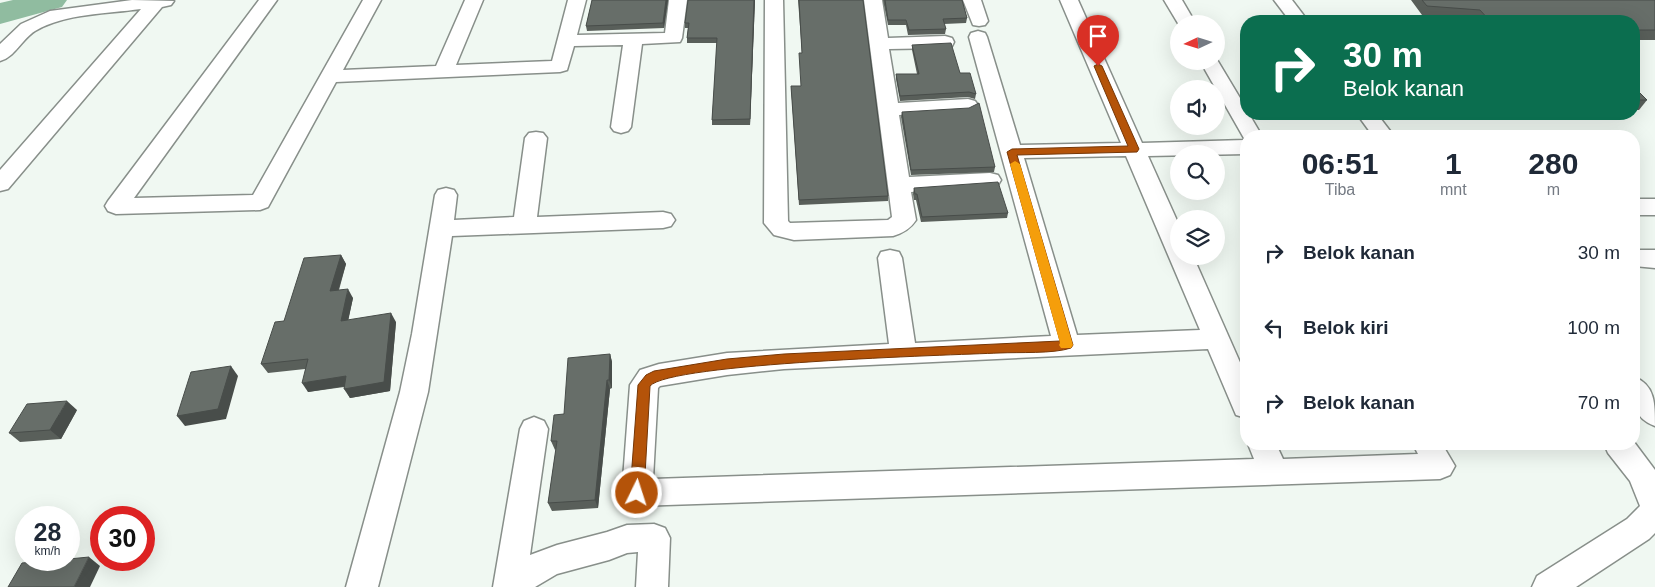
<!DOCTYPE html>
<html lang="id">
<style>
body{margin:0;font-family:Helvetica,sans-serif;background:#f6f6f7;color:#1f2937;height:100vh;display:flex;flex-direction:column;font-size:19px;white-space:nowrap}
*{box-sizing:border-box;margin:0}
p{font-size:16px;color:#747a83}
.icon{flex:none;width:28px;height:28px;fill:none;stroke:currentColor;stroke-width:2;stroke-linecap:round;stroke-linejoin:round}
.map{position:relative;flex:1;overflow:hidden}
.sheet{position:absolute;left:1240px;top:130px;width:400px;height:320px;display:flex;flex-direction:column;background:#fff;border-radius:20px;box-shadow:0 5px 20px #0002}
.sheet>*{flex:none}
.top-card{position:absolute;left:1240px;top:15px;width:400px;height:105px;border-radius:20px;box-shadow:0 5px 20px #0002;background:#0b6e4f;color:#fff;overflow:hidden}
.needle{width:32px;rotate:266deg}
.buttons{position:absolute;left:1170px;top:15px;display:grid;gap:10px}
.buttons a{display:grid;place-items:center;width:55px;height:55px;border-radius:50%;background:#fff;box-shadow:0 5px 20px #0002;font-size:25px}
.speed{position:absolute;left:15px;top:506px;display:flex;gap:10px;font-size:25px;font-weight:700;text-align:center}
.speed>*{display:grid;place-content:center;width:65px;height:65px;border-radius:50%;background:#fff;box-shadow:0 5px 20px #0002;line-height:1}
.speed small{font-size:12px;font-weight:400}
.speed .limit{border:8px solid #d22;background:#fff;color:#111}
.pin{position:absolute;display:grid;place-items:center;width:42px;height:42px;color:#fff;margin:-51px -21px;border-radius:50% 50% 50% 0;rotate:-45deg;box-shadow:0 0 5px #0007}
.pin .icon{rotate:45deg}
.me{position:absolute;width:55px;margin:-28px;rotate:4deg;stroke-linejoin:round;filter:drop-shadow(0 0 4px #0008)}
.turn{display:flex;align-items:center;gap:18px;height:105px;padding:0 20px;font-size:22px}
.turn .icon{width:65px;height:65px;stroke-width:2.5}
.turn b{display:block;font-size:35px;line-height:42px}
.eta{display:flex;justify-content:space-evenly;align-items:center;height:85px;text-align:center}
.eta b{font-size:30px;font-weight:700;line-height:35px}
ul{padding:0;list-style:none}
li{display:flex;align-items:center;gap:15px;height:75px;padding:0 20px}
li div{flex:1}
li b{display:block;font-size:19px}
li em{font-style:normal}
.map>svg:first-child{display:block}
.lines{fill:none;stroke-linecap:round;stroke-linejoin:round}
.river{fill:#90bca0;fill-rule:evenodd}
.minor-casing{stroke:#888f8a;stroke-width:3}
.minor{fill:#fff;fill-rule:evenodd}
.wall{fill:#595f5a}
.shaded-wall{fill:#484d4a}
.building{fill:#676e69;stroke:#484d4a}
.route{fill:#b45309;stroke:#753606}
.slow{fill:#f59e0b}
</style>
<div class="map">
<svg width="1655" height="587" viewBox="0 0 1655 587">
<rect width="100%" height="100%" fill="#f0f8f2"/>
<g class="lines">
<polygon class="river" points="13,0 67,0 62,7 0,24 0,3"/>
<g class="minor-casing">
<g id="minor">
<path d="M132 0 174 1 171 5 162 7 8 189 0 191V170L141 9C106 14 66 13 35 31 22 39 15 57 0 61V44L21 24 50 11Z"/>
<polygon points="259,0 277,0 134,198 253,195 363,0 381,0 343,70 436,66 465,0 483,0 456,65 552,61 568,0 586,0 577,35 665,33 669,0 687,0 682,38 680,42 642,44 631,127 628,131 621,133 614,131 611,127 623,45 574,46 567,70 560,72 336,82 268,207 260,210 116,214 108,211 105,206 108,201"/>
<path d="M765 0H783L788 221 790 223 888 220 892 217 864 0H882L888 38 945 36 952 38 954 42 952 46 945 48 889 49 898 103 968 99 975 101 978 105 975 109 968 111 899 115 909 177 990 173 998 175 1001 180 998 185 911 192 916 220C910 229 903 233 893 236L794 240 774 235 764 223Z"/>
<polygon points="963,0 981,0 988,21 985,25 979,26 973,25"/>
<path d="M1060 0H1078L1142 143 1245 140 1200 61H1216V58L1246 108V114H1249L1262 136H1246V154L1148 156 1179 225V256H1193L1246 376V418L1236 415 1208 349 784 369 727 375 660 386 658 388 653 479 1254 459 1248 444H1276L1283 459 1418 454 1413 444H1442L1455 466 1450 475 1440 479 637 506 626 502 622 493 630 385 640 370 659 364 727 353 889 344 878 258 881 252 890 250 899 252 902 258 915 343 1051 336 969 37 971 33 978 31 985 33 987 37 1020 145 1121 143ZM1126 156 1200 330 1077 335 1024 158Z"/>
<polygon points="1164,0 1182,0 1196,24 1179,25"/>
<polygon points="1274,0 1292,0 1308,21 1290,21"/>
<polygon points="1357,114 1377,114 1394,136 1373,136"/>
<polygon points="536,132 543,133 547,138 537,217 663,212 671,214 675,220 671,226 663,228 452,236 428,392 378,587 346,587 400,392 412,334 435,195 438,190 446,188 454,190 457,195 454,220 514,217 525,138 529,133"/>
<rect x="1634" y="199" width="21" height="16"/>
<polygon points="1634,250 1655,250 1655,268 1634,266"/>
<path d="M1634 377C1655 385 1655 403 1655 426 1631 417 1633 399 1634 377Z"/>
<polygon points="534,417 544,421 548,429 530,555 557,545 607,532 627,525 654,524 665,528 670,538 668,587 636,587 638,552 627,553 609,560 557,574 535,587 493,587 520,429 524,421"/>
<polygon points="1634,442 1655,470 1655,533 1649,539 1576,587 1532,587 1537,576 1627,519 1640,506 1630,481 1608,453 1604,444 1634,444"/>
</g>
</g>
<use href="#minor" class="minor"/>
</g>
<g class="wall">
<polygon points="592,0 668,0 664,28 587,31 586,26"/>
<polygon points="755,0 750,125 712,125 712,120 717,43 687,43 687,38 688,28 685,28 685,23"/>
<polygon points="798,0 863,0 888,196 888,201 799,205 791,86 801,86 802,53"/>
<polygon points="883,0 962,0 967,18 966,23 944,24 946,29 945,34 908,35 906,25 888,25"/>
<polygon points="1411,0 1655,0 1655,40 1634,40 1634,21 1477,21 1475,19 1422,15"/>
<polygon points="912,45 960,73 976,94 975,99 968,97 900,101 896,79 896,74 917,74 912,50"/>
<polygon points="1634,87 1647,100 1639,110 1634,110"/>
<polygon points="902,112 995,167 994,172 911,175 901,117"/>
<polygon points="914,188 1008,213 1007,218 921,222 916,200 914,200 913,194"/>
<polygon points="341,255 346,264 339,290 353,298 348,320 396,322 390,391 350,398 344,387 308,392 305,369 268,373 261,364 284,321"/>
<polygon points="610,354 612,362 612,388 610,389 598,508 552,511 548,503 556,449 555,450 551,441 564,414"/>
<polygon points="77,410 61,439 20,442 9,433"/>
</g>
<g class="shaded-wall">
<polygon points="666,0 668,0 664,28 663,23"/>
<polygon points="754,0 755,0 750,125 750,119"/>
<polygon points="341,255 346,264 335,301 330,291"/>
<polygon points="348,289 353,298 346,331 341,321"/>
<polygon points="391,313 396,322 390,391 350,398 344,389"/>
<polygon points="610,354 612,362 612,388 609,380"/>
<polygon points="231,366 238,376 226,419 185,426 177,416"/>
<polygon points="346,376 352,385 308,392 302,383"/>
<polygon points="607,380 610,389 598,508 595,500"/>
<polygon points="67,401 77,410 61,439 50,430"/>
<polygon points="89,557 100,566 90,587 74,587"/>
</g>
<g class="building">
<polygon points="592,0 666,0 663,23 586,26"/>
<polygon points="688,0 754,0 750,119 712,120 717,38 687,38 689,23 685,23"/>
<polygon points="799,0 863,0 888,196 799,200 791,86 801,86 799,53 802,53"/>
<polygon points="885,0 962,0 967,18 943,19 946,29 909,30 906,20 888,20"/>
<polygon points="1422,0 1655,0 1655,30 1634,30 1634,21 1490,21 1480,10 1427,6"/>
<polygon points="951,43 960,73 970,73 976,94 969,92 900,96 896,74 919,74 912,45"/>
<polygon points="1634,87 1647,100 1634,100"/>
<polygon points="979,103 995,167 911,170 902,112 969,108"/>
<polygon points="998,182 1008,213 922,217 917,194 915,194 914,188"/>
<polygon points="341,255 330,291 348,289 341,321 391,313 384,382 344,389 346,376 302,383 308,359 261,364 275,322 284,321 304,258"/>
<polygon points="610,354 609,380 607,380 595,500 548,503 557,441 551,441 554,415 564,414 568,358"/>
<polygon points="231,366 218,409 177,416 191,372"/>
<polygon points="67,401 50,430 9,433 27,404"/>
<polygon points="89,557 74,587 8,587 22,563 56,560 69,560 69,559"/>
</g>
<path class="route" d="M1098 64 1102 66 1139 149 1137 152 1017 155 1073 345 1071 348C1053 354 1019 352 999 353 951 355 670 363 650 386L644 493 642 497 637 499 632 497 630 493 638 385 646 375 654 371 727 359 784 354 1060 341 1007 152 1012 149 1128 146 1094 66Z"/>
<polygon class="slow" points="1015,161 1020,164 1073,345 1071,348 1061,348 1059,345 1060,343 1010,164"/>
</svg>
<div class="buttons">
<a><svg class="needle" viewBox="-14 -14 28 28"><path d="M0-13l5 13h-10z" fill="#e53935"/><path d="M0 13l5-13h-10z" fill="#747a83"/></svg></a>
<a><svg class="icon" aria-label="sound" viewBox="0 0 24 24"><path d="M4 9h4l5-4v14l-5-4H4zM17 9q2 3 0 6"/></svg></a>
<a><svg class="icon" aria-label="search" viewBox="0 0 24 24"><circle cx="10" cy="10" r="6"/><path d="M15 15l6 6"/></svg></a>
<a><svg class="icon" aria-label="layers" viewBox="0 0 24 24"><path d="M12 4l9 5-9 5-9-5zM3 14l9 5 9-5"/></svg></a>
</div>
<div class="speed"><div>28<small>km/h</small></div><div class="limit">30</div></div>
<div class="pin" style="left:1098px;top:66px;background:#d93025"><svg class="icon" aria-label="arrive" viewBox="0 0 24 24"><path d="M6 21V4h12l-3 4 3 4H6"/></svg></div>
<svg class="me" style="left:637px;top:493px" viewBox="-20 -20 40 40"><circle r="17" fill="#b45309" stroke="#fff" stroke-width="3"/><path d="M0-11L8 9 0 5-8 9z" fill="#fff"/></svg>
<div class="top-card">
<div class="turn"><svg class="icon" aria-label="right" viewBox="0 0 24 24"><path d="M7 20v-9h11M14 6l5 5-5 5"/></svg><div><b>30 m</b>Belok kanan</div></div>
</div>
<section class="sheet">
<div class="eta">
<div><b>06:51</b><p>Tiba</p></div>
<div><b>1</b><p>mnt</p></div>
<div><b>280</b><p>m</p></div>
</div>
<ul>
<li><svg class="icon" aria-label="right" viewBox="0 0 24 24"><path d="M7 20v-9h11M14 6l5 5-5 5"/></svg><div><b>Belok kanan</b></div><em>30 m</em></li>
<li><svg class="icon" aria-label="left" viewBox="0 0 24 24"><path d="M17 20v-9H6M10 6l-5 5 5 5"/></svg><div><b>Belok kiri</b></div><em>100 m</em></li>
<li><svg class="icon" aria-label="right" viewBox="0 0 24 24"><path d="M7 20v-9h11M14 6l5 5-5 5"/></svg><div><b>Belok kanan</b></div><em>70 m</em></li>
</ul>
</section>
</div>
